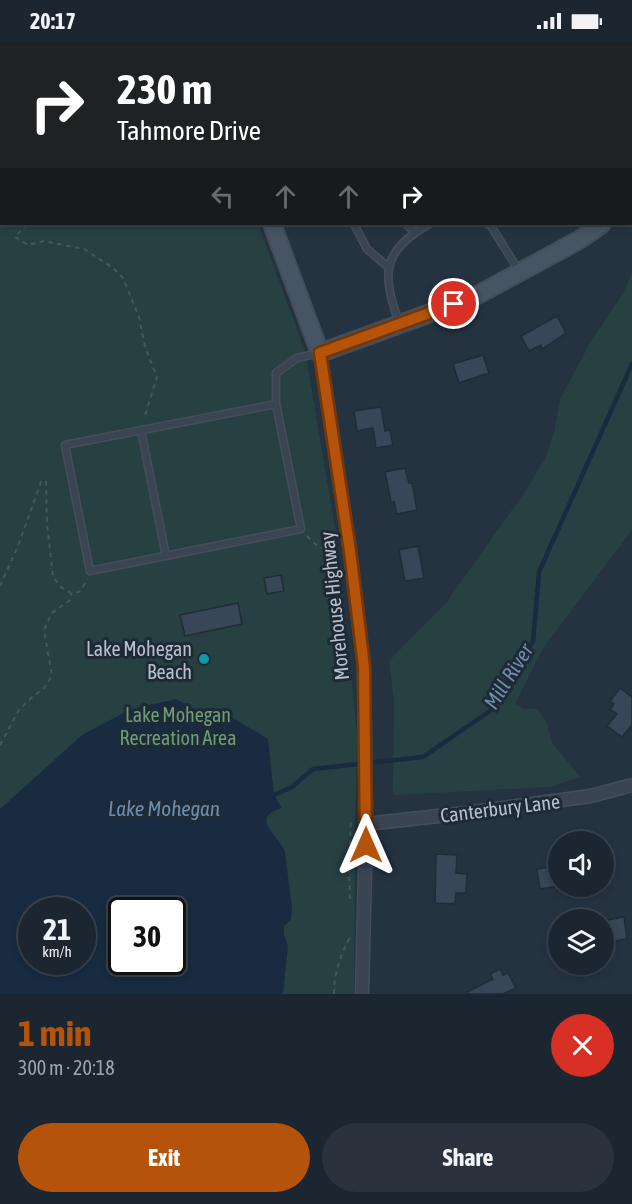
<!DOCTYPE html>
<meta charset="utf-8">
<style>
body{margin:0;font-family:"Asap Condensed",sans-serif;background:#29323d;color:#f1f3f6;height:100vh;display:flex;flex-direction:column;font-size:22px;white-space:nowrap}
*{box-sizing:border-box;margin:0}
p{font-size:20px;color:#a0a5ab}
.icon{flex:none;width:33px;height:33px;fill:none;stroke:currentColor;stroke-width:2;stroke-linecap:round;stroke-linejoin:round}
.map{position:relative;height:952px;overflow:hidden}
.panel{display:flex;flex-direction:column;background:#1c2631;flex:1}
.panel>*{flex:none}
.top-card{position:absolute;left:0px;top:0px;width:633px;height:183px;box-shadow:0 3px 9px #0003,0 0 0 2px #3a434d;background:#202124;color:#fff;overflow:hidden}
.controls{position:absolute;left:548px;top:789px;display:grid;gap:12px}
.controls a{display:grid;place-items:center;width:66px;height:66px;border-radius:50%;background:#1c2631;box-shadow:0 3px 9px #0003,0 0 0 2px #3a434d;font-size:30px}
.speed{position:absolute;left:18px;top:855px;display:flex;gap:12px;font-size:30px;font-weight:700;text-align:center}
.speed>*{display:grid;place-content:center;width:78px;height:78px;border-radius:50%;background:#1c2631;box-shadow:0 3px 9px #0003,0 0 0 2px #3a434d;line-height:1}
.speed small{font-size:15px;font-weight:400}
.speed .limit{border:3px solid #111;border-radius:9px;background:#fff;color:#111}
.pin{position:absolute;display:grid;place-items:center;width:51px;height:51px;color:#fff;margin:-26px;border:3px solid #fff;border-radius:50%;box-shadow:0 2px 6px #0007}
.me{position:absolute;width:66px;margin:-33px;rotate:0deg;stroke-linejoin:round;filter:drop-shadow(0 0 4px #0008)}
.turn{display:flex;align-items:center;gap:21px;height:126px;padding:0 18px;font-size:27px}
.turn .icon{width:78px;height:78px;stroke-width:2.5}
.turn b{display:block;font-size:42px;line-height:51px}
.lanes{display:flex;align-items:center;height:57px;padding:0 18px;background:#0003;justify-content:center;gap:30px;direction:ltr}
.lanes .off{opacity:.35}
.round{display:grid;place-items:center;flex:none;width:63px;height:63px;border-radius:32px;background:#29323d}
.head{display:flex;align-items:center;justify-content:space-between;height:102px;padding:0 18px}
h1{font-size:36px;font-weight:700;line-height:45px;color:#b45309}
.primary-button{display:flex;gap:12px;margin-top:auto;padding:12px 18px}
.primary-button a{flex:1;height:69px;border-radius:36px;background:#b45309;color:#fff;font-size:24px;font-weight:700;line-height:69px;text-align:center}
.primary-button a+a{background:#29323d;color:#f1f3f6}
.status{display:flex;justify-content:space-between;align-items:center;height:42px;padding:0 30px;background:#1c2631;direction:ltr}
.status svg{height:16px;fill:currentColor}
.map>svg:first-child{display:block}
.green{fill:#274142;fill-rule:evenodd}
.water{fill:#182b40;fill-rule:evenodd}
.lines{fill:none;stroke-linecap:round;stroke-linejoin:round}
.stream{stroke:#182b40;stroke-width:4.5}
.building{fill:#374757;stroke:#202c38;stroke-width:1.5}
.lane-casing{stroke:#434e5a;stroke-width:9}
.street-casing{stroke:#434e5a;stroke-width:15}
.secondary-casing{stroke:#434e5a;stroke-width:20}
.path{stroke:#415a5a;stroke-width:2;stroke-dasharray:4.5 4.5;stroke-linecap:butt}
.lane{stroke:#3a4551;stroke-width:6}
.street{stroke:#3a4551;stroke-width:12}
.secondary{stroke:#475464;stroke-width:16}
.route-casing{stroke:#753606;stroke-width:15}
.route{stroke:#b45309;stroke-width:10}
.culture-dot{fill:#0f9aa8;stroke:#1e2a36;stroke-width:2}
.labels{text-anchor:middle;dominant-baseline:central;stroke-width:6;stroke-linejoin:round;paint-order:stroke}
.street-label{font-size:20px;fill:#b6c0cb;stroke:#1e2a36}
.poi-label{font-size:20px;fill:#b6c0cb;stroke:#1e2a36;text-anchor:end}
.park-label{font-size:20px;fill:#6d9c75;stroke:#1e2a36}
.water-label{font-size:21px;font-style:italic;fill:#6f8daa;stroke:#1e2a36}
</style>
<div class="status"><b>20:17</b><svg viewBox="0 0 49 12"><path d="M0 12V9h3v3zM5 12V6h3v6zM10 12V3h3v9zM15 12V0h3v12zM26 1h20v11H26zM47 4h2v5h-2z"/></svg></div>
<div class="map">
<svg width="632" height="952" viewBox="0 0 632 952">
<rect width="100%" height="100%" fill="#253341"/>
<g class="green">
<path d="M0 0H206V1L2 2V182H258L305 309 338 503 357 692 355 778 354 952H0ZM32 868H82V920H32ZM122 868H172V920H122Z"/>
<polygon points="632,230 632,488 544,605 515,662 524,667 537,667 546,679 553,702 580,735 549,745 393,753 394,659 389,619 446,561 524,451 545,417 554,391 560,357 590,301 625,248"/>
</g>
<path class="water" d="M176 657 202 671 223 670 268 697 274 753 282 766C248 776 279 793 285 810L292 867 291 878 284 884V893L288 904 283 952H0V767L82 693 131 667ZM32 868H82V920H32ZM122 868H172V920H122Z"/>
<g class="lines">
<polyline class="stream" points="274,753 292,745 313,727 423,715 490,669 533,599 539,530 632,322"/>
</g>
<g class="building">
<polygon points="557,274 566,291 542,307 541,303 529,309 521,294"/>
<polygon points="483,313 489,331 459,341 453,322"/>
<polygon points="381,365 385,389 390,388 393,403 376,406 373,386 357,389 354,369"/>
<polygon points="405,426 409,441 412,441 417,468 397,472 394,460 391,460 385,430"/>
<polygon points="418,504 424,536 405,539 399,508"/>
<polygon points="281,533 284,549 267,552 264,536"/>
<polygon points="238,561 242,582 185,594 180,573"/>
<polygon points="620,646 632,655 632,683 622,695 607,684 617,672 610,667 614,662 610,659"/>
<polygon points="436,812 457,813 456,831 467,832 466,851 456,851 455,862 435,861"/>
<polygon points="558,824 558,844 540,847 537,827"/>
<polygon points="624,875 627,897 603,901 603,879"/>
<polygon points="500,927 503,933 508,931 516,946 503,952 464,952 493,937 490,932"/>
</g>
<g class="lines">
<g class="lane-casing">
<g id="lane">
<polyline points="354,182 367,207 388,225"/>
<polyline points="406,182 414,190"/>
<polyline points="487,182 491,184 519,229"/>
<path d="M399 281C382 232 381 210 429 182"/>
<polyline points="276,362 65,403 90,529 301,487 276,362 276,331 297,316 319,311"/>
<polyline points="141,388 166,514"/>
</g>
</g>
<g class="street-casing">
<g id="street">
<polyline points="526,0 527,2"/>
<polyline points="320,311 350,509 364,625 366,782 362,952"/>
<polyline points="366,782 466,771 591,754 632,743"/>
</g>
</g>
<g class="secondary-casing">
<g id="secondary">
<polyline points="217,0 218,2"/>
<polyline points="272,182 320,311 472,256 579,198 602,182"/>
</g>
</g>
<g class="path">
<polyline points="0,92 2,91"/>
<polyline points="0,163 2,162"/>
<polyline points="27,182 15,195 28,203 44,199 84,207 113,226 123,236 139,275 145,305 157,335 144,377"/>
<polyline points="307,494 315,502 337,514"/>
<polyline points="0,544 18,504 41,440 46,439 47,482 53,535 61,545 71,551 79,550 88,537"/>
<polyline points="0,703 19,668 30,657 44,646 52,634 44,588 52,571 70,558 71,551"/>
<polyline points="350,857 349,821 351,776"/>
<path d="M334 952C334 930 340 915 350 895"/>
</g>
<use href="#lane" class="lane"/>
<use href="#street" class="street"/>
<use href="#secondary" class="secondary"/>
</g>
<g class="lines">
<g class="route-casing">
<polyline id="route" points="366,803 364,625 350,509 320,311 454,262"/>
</g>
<use href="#route" class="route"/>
</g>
<circle class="culture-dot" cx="204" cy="617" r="6"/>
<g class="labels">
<g class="street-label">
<text transform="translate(334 564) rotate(-96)">Morehouse Highway</text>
<text transform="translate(500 766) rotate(-7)">Canterbury Lane</text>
</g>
<g class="poi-label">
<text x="192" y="606">Lake Mohegan<tspan x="192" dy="23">Beach</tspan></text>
</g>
<g class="park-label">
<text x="178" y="672">Lake Mohegan<tspan x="178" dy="23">Recreation Area</tspan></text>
</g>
<g class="water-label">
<text transform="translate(508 634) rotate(-58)">Mill River</text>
<text x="164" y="766">Lake Mohegan</text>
</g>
</g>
</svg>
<div class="controls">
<a><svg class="icon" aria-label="sound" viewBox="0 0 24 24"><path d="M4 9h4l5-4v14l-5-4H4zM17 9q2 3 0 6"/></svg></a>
<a><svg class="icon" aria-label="layers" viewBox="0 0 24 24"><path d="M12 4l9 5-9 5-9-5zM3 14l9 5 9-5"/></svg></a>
</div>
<div class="speed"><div>21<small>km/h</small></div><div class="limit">30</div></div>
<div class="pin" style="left:454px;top:262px;background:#d93025"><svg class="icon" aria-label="arrive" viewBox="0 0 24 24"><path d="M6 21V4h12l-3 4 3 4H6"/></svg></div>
<svg class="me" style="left:366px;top:803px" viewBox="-20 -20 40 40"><path d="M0-17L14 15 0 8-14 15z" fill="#b45309" stroke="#fff" stroke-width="4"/></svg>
<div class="top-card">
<div class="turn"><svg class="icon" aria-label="right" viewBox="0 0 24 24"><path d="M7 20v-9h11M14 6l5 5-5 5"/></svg><div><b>230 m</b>Tahmore Drive</div></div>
<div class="lanes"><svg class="icon off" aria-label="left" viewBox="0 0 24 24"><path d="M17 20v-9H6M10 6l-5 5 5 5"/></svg><svg class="icon off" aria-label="ahead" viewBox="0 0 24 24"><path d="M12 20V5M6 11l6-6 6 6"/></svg><svg class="icon off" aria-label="ahead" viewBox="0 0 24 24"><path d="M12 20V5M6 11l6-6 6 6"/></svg><svg class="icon" aria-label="right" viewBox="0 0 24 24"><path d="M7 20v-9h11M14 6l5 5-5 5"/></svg></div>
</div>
</div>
<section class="panel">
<div class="head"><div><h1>1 min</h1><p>300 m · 20:18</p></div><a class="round" style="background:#d93025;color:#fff"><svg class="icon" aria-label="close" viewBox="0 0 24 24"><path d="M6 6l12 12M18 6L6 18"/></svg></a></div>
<div class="primary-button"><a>Exit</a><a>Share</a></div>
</section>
